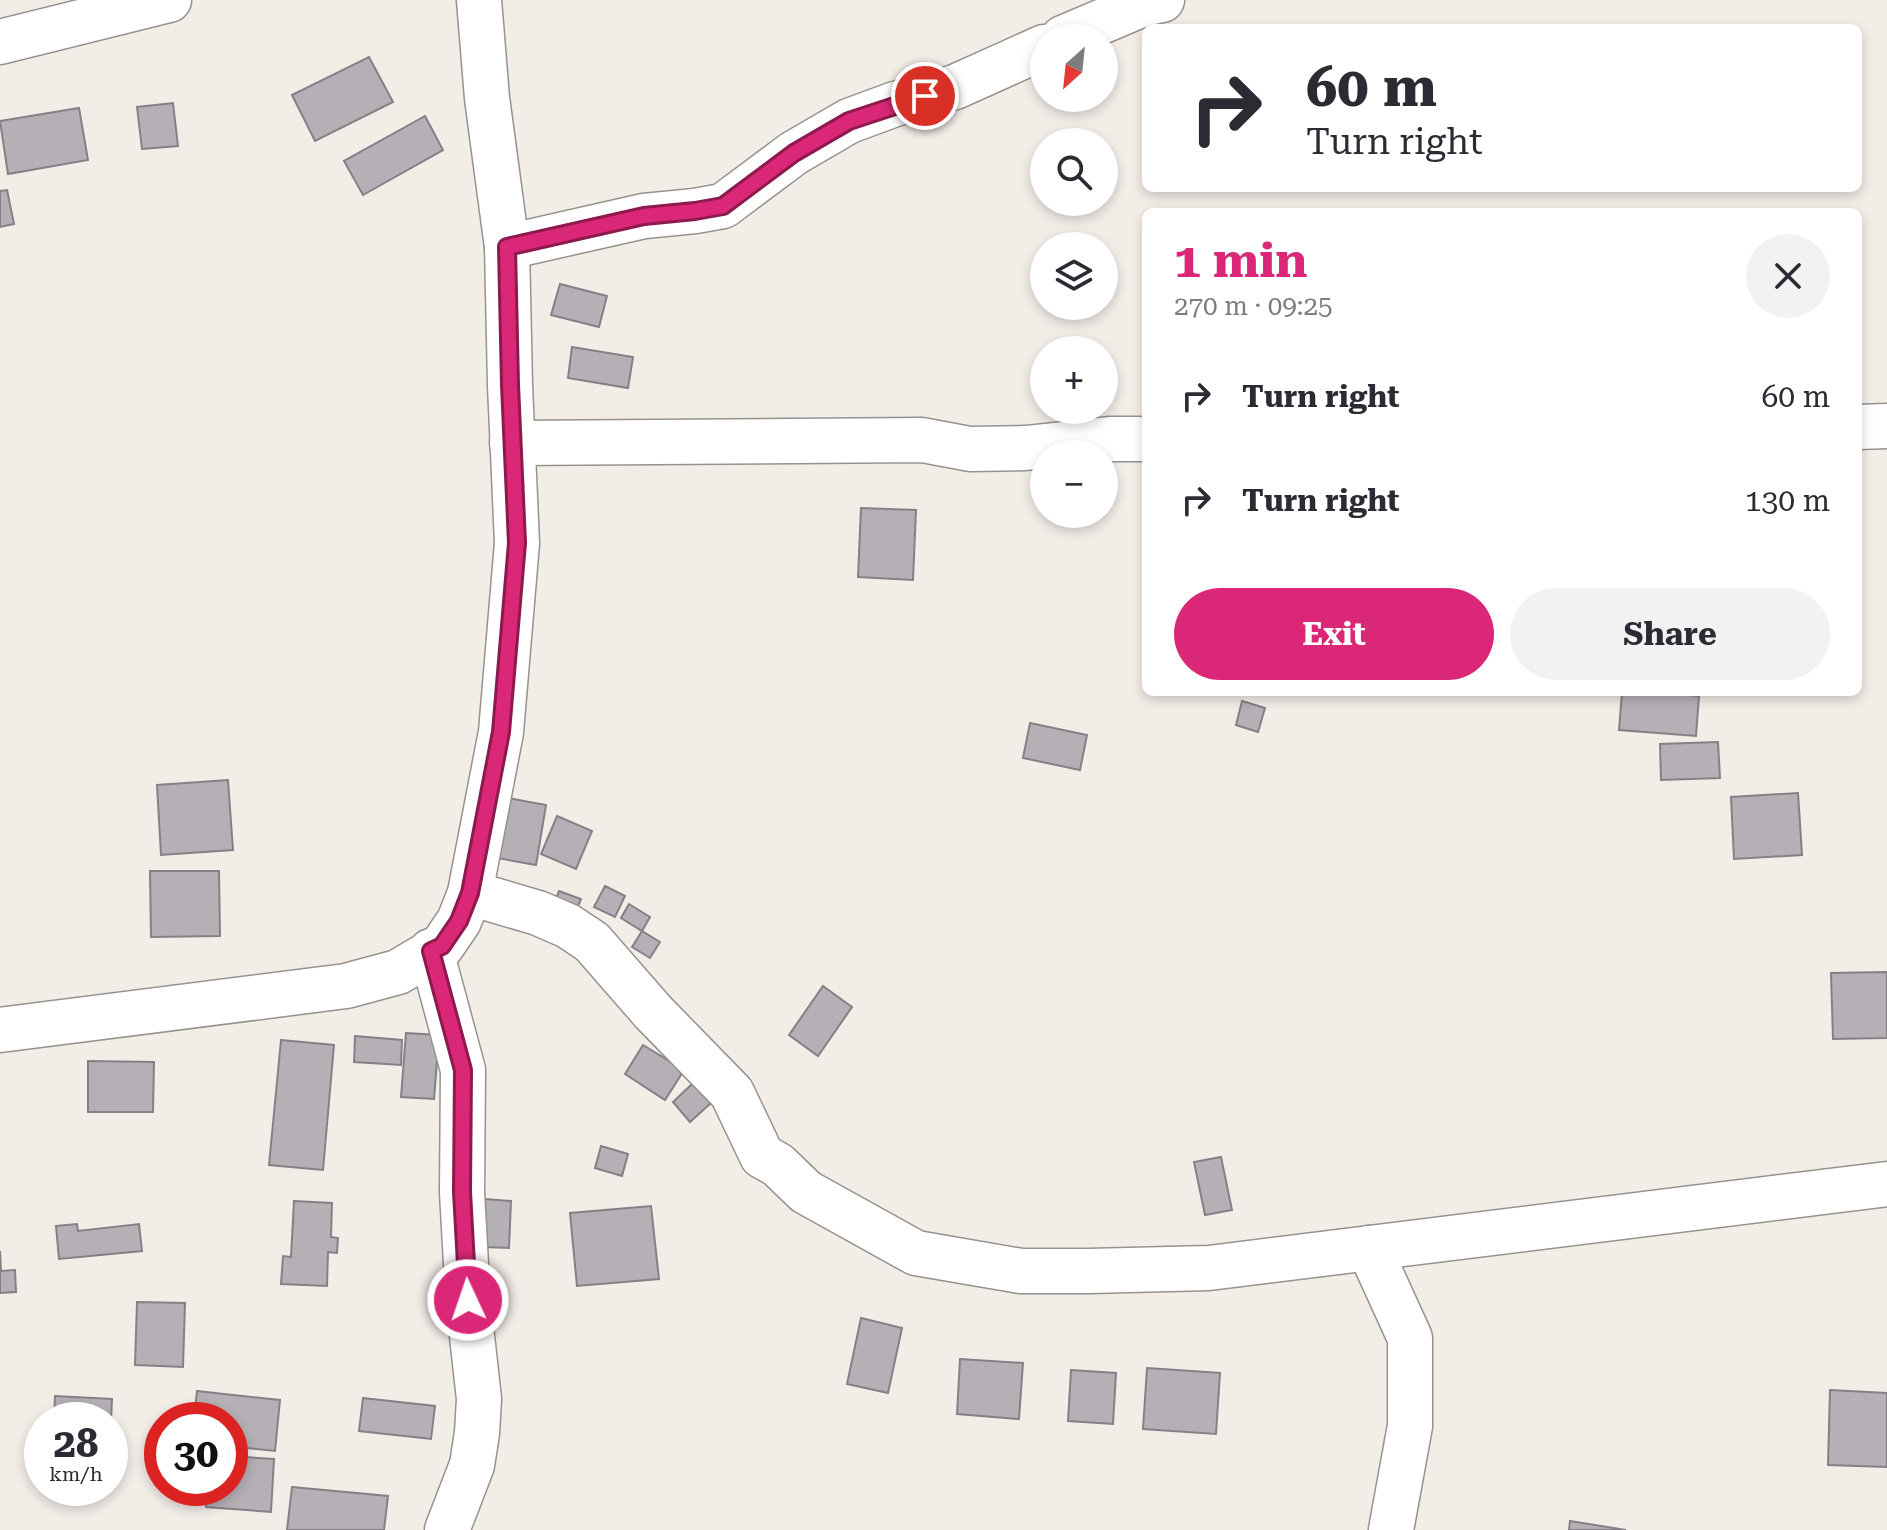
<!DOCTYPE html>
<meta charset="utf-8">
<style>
body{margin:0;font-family:"Roboto Serif",serif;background:#f2f2f3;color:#2b2b33;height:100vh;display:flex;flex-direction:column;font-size:30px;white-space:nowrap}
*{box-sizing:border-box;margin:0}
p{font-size:26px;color:#7c7c81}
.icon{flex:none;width:44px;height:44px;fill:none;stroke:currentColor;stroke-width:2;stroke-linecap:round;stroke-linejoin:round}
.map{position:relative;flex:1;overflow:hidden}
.drawer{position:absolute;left:1142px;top:208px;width:720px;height:488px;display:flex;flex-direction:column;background:#fff;border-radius:12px;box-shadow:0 4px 12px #0003}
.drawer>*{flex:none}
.banner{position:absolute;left:1142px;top:24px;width:720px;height:168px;border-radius:12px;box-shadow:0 4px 12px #0003;background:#fff;color:#2b2b33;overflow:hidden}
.needle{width:52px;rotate:207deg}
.fabs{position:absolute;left:1030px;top:24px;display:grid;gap:16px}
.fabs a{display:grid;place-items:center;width:88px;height:88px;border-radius:50%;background:#fff;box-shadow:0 4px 12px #0003;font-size:40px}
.speed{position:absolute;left:24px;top:1402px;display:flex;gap:16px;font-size:40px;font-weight:700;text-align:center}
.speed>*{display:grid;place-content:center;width:104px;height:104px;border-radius:50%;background:#fff;box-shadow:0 4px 12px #0003;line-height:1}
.speed small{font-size:20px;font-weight:400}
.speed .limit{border:12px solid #d22;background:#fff;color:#111}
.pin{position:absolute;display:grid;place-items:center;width:68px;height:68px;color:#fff;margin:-34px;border:4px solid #fff;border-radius:50%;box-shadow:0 2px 8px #0007}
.me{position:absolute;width:88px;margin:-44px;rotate:357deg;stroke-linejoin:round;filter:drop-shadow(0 0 6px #0008)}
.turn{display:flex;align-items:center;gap:28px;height:168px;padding:0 32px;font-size:36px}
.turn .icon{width:104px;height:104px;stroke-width:2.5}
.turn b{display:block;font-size:56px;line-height:68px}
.round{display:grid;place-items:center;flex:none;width:84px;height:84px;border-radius:42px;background:#f2f2f3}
.head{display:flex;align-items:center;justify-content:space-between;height:136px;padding:0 32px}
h1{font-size:48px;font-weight:700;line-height:60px;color:#db2777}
.primary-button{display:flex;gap:16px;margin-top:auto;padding:16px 32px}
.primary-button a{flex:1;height:92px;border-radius:48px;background:#db2777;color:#fff;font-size:32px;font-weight:700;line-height:92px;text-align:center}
.primary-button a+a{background:#f2f2f3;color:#2b2b33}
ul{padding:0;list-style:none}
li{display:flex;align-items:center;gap:24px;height:104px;padding:0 32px}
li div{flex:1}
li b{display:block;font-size:30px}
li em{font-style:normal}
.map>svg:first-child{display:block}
.building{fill:#b5b0b6;stroke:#858086;stroke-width:2}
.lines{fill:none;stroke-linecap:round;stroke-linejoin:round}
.minor-casing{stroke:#97928d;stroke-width:47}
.minor{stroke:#fff;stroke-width:44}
.route-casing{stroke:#8e194d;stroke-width:20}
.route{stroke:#db2777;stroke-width:14}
</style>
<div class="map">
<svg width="1887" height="1530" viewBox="0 0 1887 1530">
<rect width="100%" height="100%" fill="#f3ede8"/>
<g class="building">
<polygon points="369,57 393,102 315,141 292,95"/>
<polygon points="173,103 178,146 142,149 137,107"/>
<polygon points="79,108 88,160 8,174 0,121"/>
<polygon points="425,116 443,150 363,195 344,161"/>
<polygon points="7,190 14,224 0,227 0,191"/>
<polygon points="560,284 607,296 599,327 551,315"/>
<polygon points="572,347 633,357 628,388 568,378"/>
<polygon points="861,508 916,510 913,580 858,577"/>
<polygon points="1622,692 1652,692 1699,696 1696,736 1619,730"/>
<polygon points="1242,701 1265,708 1258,732 1236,725"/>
<polygon points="1030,723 1087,735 1080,770 1023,758"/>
<polygon points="1718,742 1720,778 1661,780 1660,744"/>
<polygon points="228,780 233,850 161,855 157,785"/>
<polygon points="1798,793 1802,855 1734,859 1731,797"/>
<polygon points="508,798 546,805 536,865 497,858"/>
<polygon points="557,816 592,831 576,869 541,854"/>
<polygon points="150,871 219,871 220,936 151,937"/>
<polygon points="605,886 625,896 615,917 594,907"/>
<polygon points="559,891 581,899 573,918 552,909"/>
<polygon points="629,904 650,917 642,931 621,918"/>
<polygon points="642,931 660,942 650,958 632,947"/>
<polygon points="1887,972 1887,1038 1833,1039 1831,973"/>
<polygon points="823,986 852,1007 818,1056 789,1035"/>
<polygon points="406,1033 439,1035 434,1099 401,1097"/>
<polygon points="355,1036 402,1040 401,1065 354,1062"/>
<polygon points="281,1040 334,1045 323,1170 269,1165"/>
<polygon points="643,1045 684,1070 665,1100 625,1074"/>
<polygon points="88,1061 154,1062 153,1112 88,1112"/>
<polygon points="693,1083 711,1103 690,1122 673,1102"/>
<polygon points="601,1146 628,1154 622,1176 595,1168"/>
<polygon points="1221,1157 1232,1210 1205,1215 1194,1162"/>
<polygon points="485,1199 511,1201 509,1248 484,1247"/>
<polygon points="294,1201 332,1203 331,1237 338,1238 337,1253 328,1252 327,1286 281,1284 283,1256 291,1257"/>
<polygon points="651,1206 659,1279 577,1286 570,1213"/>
<polygon points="77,1224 78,1231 139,1224 142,1251 59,1259 56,1226"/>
<polygon points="0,1251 1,1271 15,1270 16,1292 0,1293"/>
<polygon points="137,1302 185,1303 183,1367 135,1365"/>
<polygon points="861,1318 902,1328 888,1393 847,1384"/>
<polygon points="960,1359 1023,1363 1019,1419 957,1414"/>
<polygon points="1147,1368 1220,1373 1216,1434 1143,1429"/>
<polygon points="1071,1370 1116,1373 1113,1424 1068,1421"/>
<polygon points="1830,1390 1887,1393 1887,1467 1828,1465"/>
<polygon points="197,1391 280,1400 275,1451 230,1446 230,1420 194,1420"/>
<polygon points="55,1396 112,1399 110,1444 110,1420 54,1420"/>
<polygon points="363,1398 435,1406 431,1439 359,1431"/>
<polygon points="230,1456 274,1459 271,1512 206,1507 207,1488 230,1488"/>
<polygon points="292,1487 388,1496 384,1530 287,1530"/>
<polygon points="1570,1521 1626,1530 1569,1530"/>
</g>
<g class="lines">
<g class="minor-casing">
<g id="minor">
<polyline points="1063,38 1143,4 1162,0"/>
<polyline points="0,42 169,0"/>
<polyline points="507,247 644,216 695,211 723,206 794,153 849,121 895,104 955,87 1044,47"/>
<polyline points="1858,427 1887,426"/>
<polyline points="512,443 922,440 970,449 1026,448 1109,439 1146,439"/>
<polyline points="470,893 538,913 568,926 592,942 653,1012 732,1093 762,1156 778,1165 806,1192 916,1253 1021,1271 1089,1271 1209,1268 1887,1184"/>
<polyline points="431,951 463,1070 462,1192 468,1300 479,1399 477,1433 472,1465 447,1530"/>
<polyline points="0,1030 346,986 398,972 442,946 459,921 470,893 501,732 517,543 510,385 507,247 487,98 479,0"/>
<polyline points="1369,1248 1410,1338 1410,1426 1391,1530"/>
</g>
</g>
<use href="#minor" class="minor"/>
</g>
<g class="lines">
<g class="route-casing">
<polyline id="route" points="468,1300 462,1192 463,1070 431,951 442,946 459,921 470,893 501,732 517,543 510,385 507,247 644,216 695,211 723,206 794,153 849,121 925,96"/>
</g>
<use href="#route" class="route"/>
</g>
</svg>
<div class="fabs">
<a><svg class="needle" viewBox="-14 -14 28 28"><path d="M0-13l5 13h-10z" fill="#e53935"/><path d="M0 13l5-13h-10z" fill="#7c7c81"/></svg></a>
<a><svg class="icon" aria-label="search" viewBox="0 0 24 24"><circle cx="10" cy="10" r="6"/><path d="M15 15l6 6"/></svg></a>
<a><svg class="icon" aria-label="layers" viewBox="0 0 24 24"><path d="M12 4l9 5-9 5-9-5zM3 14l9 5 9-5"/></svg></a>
<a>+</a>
<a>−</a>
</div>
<div class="speed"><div>28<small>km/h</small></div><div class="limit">30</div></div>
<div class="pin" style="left:925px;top:96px;background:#d93025"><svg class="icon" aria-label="arrive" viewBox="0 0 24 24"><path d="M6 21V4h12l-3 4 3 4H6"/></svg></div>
<svg class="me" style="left:468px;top:1300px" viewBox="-20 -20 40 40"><circle r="17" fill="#db2777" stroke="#fff" stroke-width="3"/><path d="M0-11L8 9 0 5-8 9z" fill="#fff"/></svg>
<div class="banner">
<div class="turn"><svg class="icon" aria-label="right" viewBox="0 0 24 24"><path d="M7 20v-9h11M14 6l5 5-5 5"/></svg><div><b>60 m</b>Turn right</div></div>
</div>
<section class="drawer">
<div class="head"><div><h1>1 min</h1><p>270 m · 09:25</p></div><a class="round"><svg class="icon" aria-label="close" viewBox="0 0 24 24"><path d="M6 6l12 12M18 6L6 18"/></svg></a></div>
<ul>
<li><svg class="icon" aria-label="right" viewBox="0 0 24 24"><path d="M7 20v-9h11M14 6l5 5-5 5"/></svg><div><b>Turn right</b></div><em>60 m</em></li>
<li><svg class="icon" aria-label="right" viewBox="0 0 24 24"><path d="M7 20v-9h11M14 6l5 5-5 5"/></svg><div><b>Turn right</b></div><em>130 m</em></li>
</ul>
<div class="primary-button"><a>Exit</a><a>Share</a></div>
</section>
</div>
